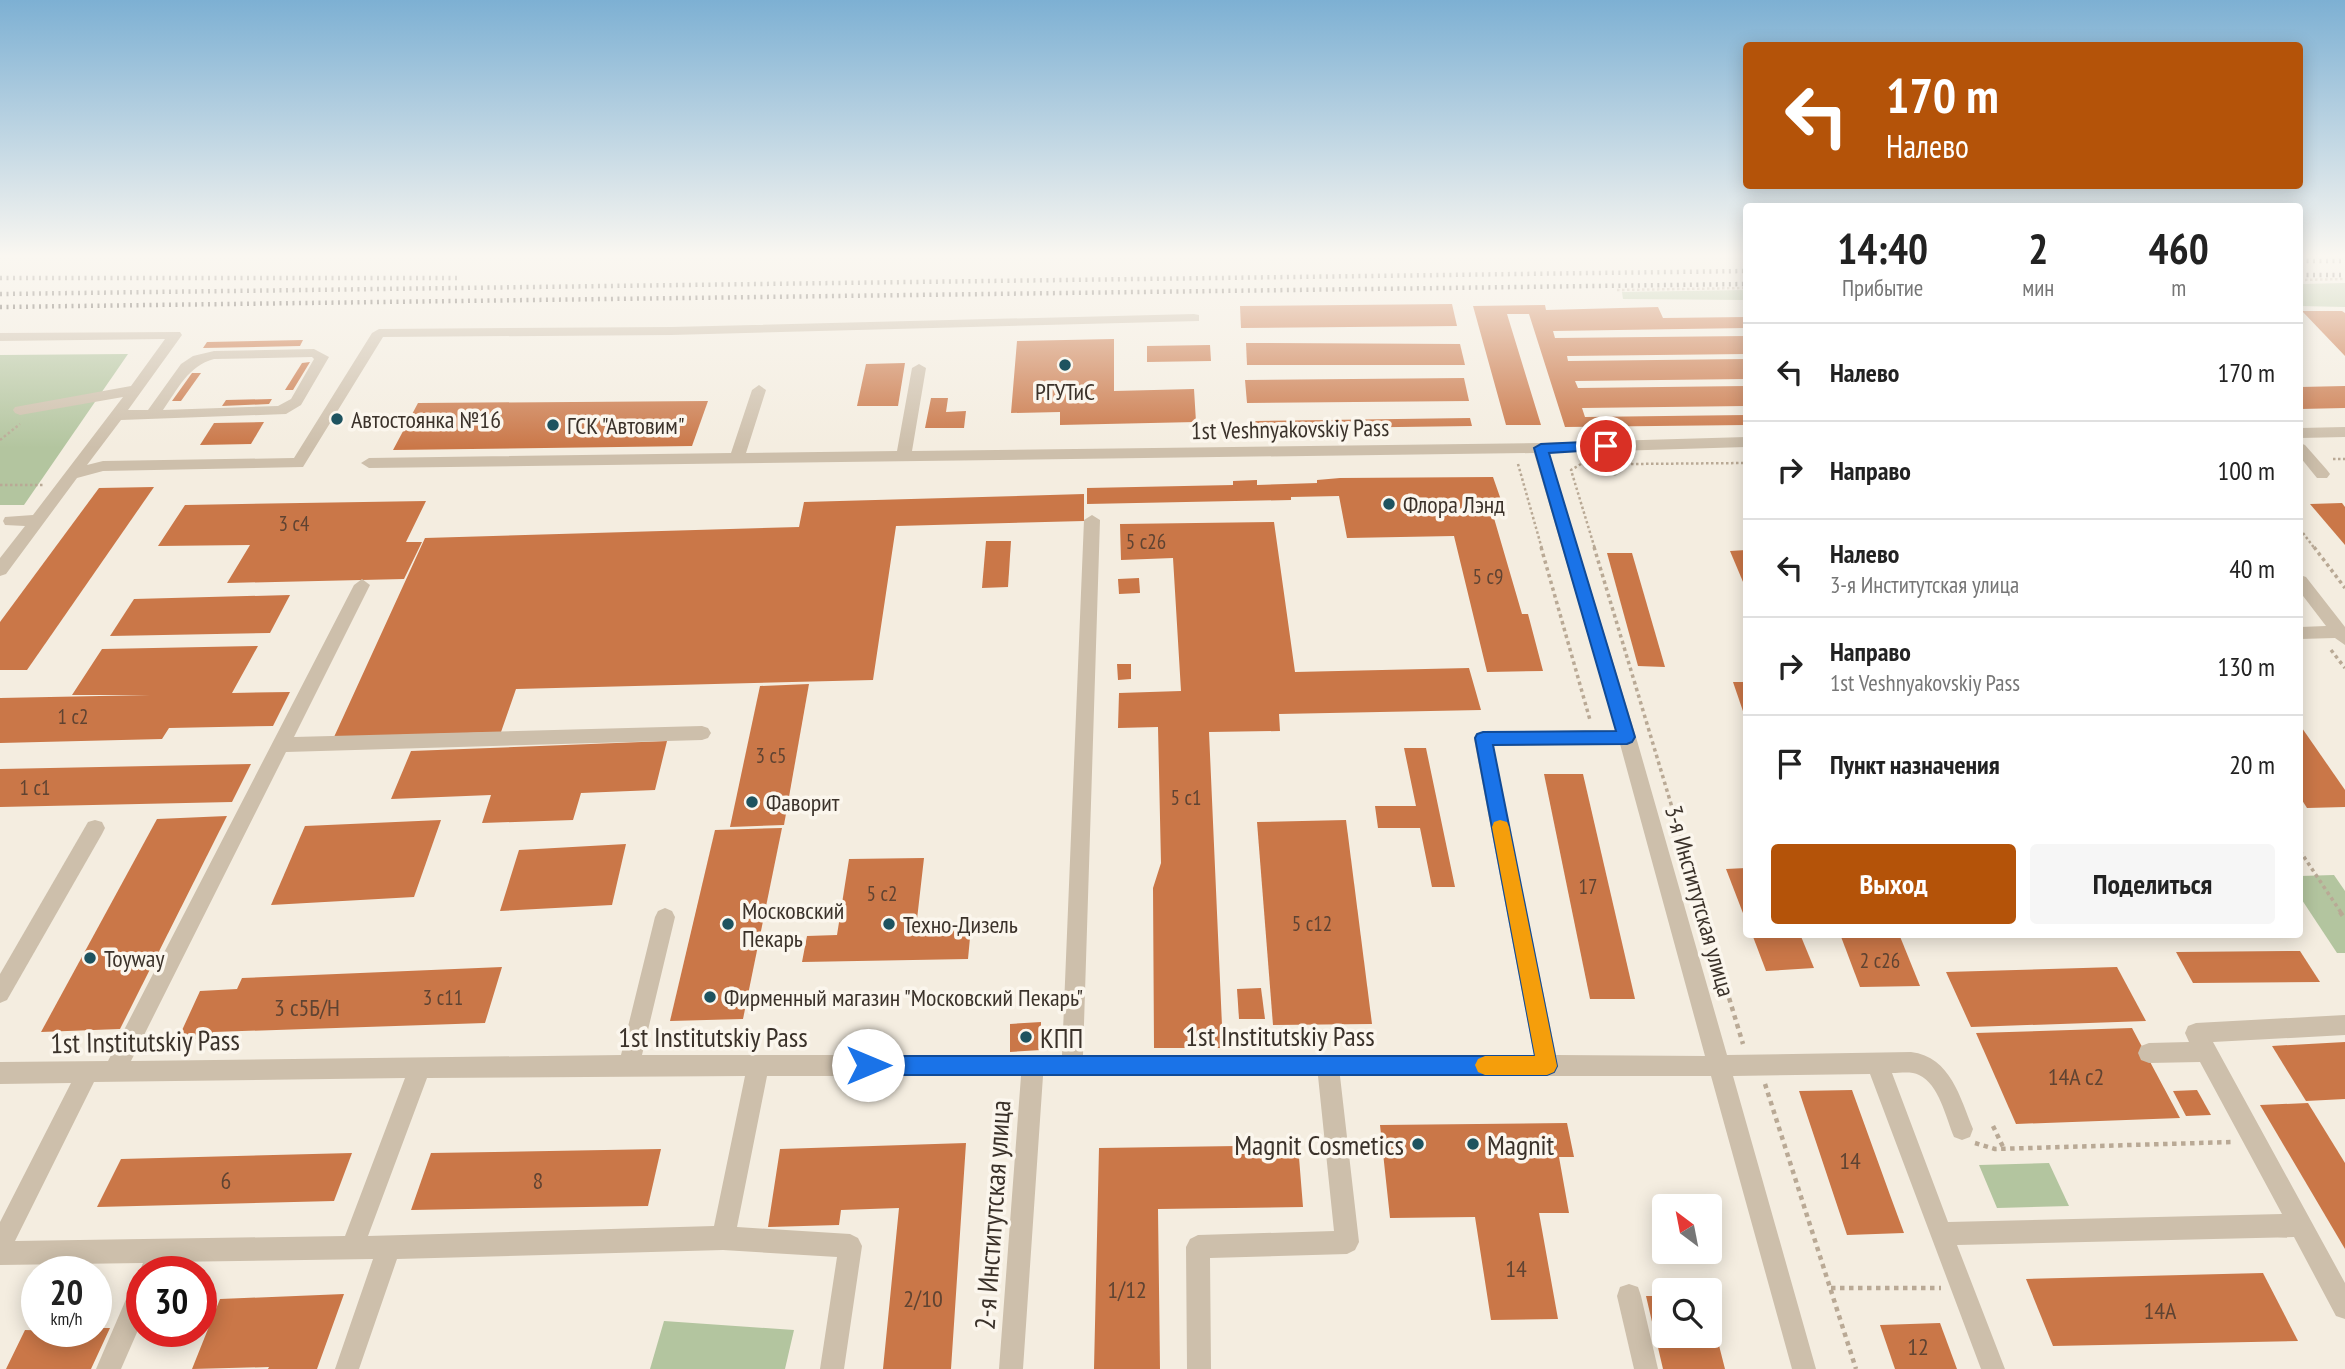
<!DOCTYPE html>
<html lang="ru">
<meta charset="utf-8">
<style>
body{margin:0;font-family:"PT Sans Narrow",sans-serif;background:#f6f6f6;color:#222;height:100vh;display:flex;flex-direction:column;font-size:26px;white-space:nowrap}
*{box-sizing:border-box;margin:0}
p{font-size:23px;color:#767676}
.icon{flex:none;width:38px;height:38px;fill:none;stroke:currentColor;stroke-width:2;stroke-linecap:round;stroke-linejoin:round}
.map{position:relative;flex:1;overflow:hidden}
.details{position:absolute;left:1743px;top:203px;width:560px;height:735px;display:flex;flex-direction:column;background:#fff;border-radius:7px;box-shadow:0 4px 18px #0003}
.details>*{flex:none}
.guide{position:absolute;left:1743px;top:42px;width:560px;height:147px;border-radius:7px;box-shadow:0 4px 18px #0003;background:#b45309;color:#fff;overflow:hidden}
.needle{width:46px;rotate:328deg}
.fabs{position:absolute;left:1652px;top:1194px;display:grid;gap:14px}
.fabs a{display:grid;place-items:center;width:70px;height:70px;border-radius:7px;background:#fff;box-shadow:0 4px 18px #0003;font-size:35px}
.speed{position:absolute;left:21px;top:1256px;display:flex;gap:14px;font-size:35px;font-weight:700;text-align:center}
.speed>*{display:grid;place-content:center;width:91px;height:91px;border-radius:50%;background:#fff;box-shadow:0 4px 18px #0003;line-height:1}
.speed small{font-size:18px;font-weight:400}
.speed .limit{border:10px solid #d22;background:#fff;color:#111}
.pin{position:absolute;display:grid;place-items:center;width:60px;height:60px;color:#fff;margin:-30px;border:4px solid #fff;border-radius:50%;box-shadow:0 2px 7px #0007}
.me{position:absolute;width:77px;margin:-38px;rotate:90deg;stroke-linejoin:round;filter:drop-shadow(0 0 5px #0008)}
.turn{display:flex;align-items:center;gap:24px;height:147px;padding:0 28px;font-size:32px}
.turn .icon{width:91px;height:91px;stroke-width:2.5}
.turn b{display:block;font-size:49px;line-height:60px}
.eta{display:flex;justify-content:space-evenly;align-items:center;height:119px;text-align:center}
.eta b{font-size:42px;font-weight:600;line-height:49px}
.primary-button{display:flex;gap:14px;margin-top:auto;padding:14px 28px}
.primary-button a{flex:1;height:80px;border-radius:7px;background:#b45309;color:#fff;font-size:28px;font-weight:600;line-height:80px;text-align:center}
.primary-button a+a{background:#f6f6f6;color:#222}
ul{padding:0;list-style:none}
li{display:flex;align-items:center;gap:21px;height:98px;padding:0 28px;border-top:2px solid #e0e0e0}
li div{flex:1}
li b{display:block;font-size:26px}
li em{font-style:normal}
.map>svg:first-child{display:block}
.green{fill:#b3c59f}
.building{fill:#ca7748}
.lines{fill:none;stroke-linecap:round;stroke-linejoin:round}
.path-far2{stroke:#b9a995;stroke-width:2.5;stroke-dasharray:2.5 2.5;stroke-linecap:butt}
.path-far1{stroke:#b9a995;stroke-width:3.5;stroke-dasharray:3.5 3.5;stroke-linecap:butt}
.path{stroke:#b9a995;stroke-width:4.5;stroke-dasharray:4.5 4.5;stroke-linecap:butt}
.minor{fill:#cdbfab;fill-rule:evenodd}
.rail{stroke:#3b322a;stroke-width:4.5;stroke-dasharray:2 4.5;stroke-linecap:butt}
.route{fill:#1a73e8;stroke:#114b97;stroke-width:2}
.slow{fill:#f59e0b}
.poi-dot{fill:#1e535f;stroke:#fbf6ed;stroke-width:2.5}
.labels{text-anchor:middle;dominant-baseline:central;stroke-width:7;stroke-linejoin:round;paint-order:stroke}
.number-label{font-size:21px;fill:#5f4332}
.poi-label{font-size:24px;fill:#3b322a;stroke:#fbf6ed;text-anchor:start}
.street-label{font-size:24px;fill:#3b322a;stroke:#fbf6ed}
.near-number-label{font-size:24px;fill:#5f4332}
.near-street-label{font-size:28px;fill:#3b322a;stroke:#fbf6ed}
.near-poi-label{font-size:28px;fill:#3b322a;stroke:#fbf6ed;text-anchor:start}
</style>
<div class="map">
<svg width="2345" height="1369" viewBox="0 0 2345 1369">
<rect width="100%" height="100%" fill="#f4ede0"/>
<g class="green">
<polygon points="2345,283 2345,307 2300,306 2300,284"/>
<polygon points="1746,290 1746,300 1623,299 1622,292"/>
<polygon points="128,354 24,505 0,505 0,355"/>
<polygon points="2334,875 2345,891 2345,953 2337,953 2300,897 2300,876"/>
<polygon points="2049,1163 2069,1206 1997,1208 1979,1165"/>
<polygon points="664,1321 794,1330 785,1369 650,1369"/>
</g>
<g class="building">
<polygon points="1452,304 1457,326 1241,328 1240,306"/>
<polygon points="1545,305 1546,310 1658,307 1663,318 1746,317 1746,328 1553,331 1555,338 1746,336 1746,354 1567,356 1568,361 1746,359 1746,379 1575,381 1578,388 1746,386 1746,406 1582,408 1585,417 1746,415 1746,425 1565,427 1529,314 1507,314 1541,425 1506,425 1473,306"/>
<polygon points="2302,311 2342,311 2345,313 2345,356"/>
<polygon points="1114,339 1114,391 1194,389 1196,422 1060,425 1060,412 1011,413 1017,341"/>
<polygon points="303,340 300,346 203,348 207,342"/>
<polygon points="1246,343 1460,344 1465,365 1247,365"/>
<polygon points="1210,345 1211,361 1147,362 1147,346"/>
<polygon points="310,362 293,390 285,390 302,363"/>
<polygon points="905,363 898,406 857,406 866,364"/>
<polygon points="192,373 201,373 181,401 172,401"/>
<polygon points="1464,378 1469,401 1247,403 1245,380"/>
<polygon points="2345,386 2345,408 2300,409 2300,387"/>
<polygon points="931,398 948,398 946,412 966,411 964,428 925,428"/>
<polygon points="272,399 269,404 222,406 226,400"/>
<polygon points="708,401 692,446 393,450 418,403"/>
<polygon points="1470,418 1472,426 1256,429 1255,421"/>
<polygon points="264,422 251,444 200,445 214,423"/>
<polygon points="1493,477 1501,500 1489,501 1522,614 1528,614 1543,671 1487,672 1454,536 1347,538 1339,496 1291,497 1291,500 1087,504 1087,488 1233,485 1233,481 1257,480 1257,485 1317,483 1317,480 1340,478"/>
<polygon points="154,487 27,670 0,670 0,622 99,488"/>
<polygon points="1084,494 1084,521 896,526 873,680 516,689 501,732 334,737 425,538 799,527 804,502"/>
<polygon points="426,501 406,542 422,542 404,579 227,583 250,545 158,546 185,505"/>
<polygon points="2342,503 2345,507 2345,545 2310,504"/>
<polygon points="1274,522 1295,672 1469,668 1481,710 1279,714 1280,731 1209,732 1223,1048 1154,1048 1153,888 1161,863 1158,727 1118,728 1119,693 1181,691 1173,558 1121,560 1120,524"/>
<polygon points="986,541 1011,541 1008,587 982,588"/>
<polygon points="1746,550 1746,589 1730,551"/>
<polygon points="1607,553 1632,553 1665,667 1638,666"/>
<polygon points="1139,578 1140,593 1119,594 1118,579"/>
<polygon points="290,595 270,633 110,636 134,599"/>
<polygon points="258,646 232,693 290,692 273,726 169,728 162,739 0,743 0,698 150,695 72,695 102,649"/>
<polygon points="1117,664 1131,664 1131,679 1118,680"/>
<polygon points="1733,682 1746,682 1746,720"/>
<polygon points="809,684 784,825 730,827 760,686"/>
<polygon points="2302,728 2345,790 2345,807 2307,808 2300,797 2300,729"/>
<polygon points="667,741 655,790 581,793 573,820 482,823 491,795 391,799 411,751"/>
<polygon points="1404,748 1426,748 1455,887 1432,887 1420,828 1378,828 1375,806 1416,806"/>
<polygon points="251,764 232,802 0,807 0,769"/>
<polygon points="1544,774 1583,774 1635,999 1590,999"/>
<polygon points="227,816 120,1029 41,1032 157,819"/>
<polygon points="441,820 414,897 271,905 305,826"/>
<polygon points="1346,820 1372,1024 1273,1025 1257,822"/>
<polygon points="782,828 743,1019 670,1021 715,830"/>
<polygon points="626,844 612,905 500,911 519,850"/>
<polygon points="924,858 916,928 971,927 968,959 802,962 807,936 837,935 849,859"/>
<polygon points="1746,868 1746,921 1726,869"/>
<polygon points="1752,934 1800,934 1814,968 1766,971"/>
<polygon points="1840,934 1899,934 1920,986 1860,987"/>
<polygon points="2300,951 2320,982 2193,983 2176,952"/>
<polygon points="502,967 485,1023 213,1032 210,1038 178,1039 200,991 237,989 242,978"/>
<polygon points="2117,967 2146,1021 1971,1027 1946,972"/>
<polygon points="1261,988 1265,1019 1239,1019 1237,989"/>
<polygon points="1041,1022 1041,1050 1010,1052 1010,1024"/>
<polygon points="2132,1028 2180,1118 2016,1124 1976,1033"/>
<polygon points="2345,1042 2345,1099 2306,1101 2272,1046"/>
<polygon points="1852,1090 1890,1195 1904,1233 1847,1235 1799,1091"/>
<polygon points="2197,1090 2211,1115 2186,1116 2173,1091"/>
<polygon points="2308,1103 2345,1163 2345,1249 2260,1105"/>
<polygon points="1567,1123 1574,1157 1559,1157 1569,1213 1539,1213 1558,1319 1491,1320 1475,1217 1390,1218 1380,1125"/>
<polygon points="966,1143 951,1369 883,1369 899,1208 841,1210 839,1225 768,1227 780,1149"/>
<polygon points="1298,1145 1303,1207 1158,1209 1160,1369 1094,1369 1099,1148"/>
<polygon points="661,1149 648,1206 411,1210 431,1153"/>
<polygon points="352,1153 334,1201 97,1207 121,1159"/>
<polygon points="2263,1273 2298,1341 2053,1346 2026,1279"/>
<polygon points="344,1294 317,1369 268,1369 269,1367 192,1369 220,1299"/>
<polygon points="1646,1296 1664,1296 1664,1335 1710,1335 1711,1314 1725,1369 1663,1369"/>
<polygon points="1940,1323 1957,1369 1895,1369 1880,1325"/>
<polygon points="96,1328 110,1328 91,1369 6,1369 25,1330 96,1332"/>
</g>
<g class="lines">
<g class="path-far2">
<polyline points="2300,280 2345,279"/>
<polyline points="1617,290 1746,288"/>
<polyline points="0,440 20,424"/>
<polyline points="2333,459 2345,459"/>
<polyline points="1518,464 1542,549"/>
<polyline points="1581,464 1571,470 1595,549"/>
<polyline points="1631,464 1746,463"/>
<polyline points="0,485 43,485"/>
<polyline points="2300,529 2315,549"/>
</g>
<g class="path-far1">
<polyline points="1541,547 1590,720"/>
<polyline points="1594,547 1704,914"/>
<polyline points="2314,547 2345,588"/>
<polyline points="2331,650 2345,668"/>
<polyline points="2300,851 2342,914"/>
</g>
<g class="path">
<polyline points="1703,912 1743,1044"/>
<polyline points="2340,912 2345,919"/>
<polyline points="1765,1084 1856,1369"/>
<polyline points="1993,1126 2004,1149"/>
<polyline points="1975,1143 1995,1149 2233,1142"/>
<polyline points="1831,1288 1941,1288"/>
</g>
<g class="minor">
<path d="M1194 314 1199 315V321L671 335 383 337 303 467 103 471 77 478 6 574 0 576V558L25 526 5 525 3 521 5 517 33 515 123 397 20 415 15 413 13 410 15 407 131 386 165 339 0 341V333L180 332 182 335 128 410H148L181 364 193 356 214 351 314 349 329 357 301 405 286 414 121 420 87 465 103 461 294 458 372 333 379 329 671 327ZM312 357 314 359 291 399 278 406 163 410C178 389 188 366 214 359Z"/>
<path d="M919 364 926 368 912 451 1540 443 1746 437V447L1615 451 1623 471 1615 476 1607 471 1600 451 1549 453 1636 737 1727 1055 1911 1052C1951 1057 1960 1098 1973 1129L1970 1137 1962 1140 1954 1137C1946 1118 1939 1084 1919 1075 1912 1071 1900 1073 1892 1073L1948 1222 2282 1214 2200 1062 2149 1063 2141 1060 2138 1053 2141 1046 2149 1043 2189 1042 2185 1033 2188 1026 2196 1023 2345 1015V1035L2213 1042 2345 1283V1319L2336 1316 2294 1237 1957 1245 2005 1369H1981L1870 1074 1733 1076 1816 1369H1792L1711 1076H1340L1359 1242 1355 1250 1347 1254 1210 1258 1211 1369H1187L1186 1247 1190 1239 1198 1235 1334 1231 1318 1076H1043L1023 1369H999L1021 1076H767L737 1227 850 1234 858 1238 862 1246 844 1369H820L837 1257 723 1250 397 1259 359 1369H335L373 1259 167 1262 163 1272H142V1279L139 1272 143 1263 0 1265V1222L71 1083 0 1084V1062L108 1061 354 585 362 579 370 585 294 737 702 726 708 728 711 733 708 738 702 740 286 752 131 1061 621 1055 655 917 658 911 665 908 672 911 675 917 642 1055H1062L1084 520 1092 515 1100 520 1083 1055H1534L1474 739 1477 734 1483 732 1616 730 1534 453 369 468 361 463 369 458 731 453 752 390 759 385 766 390 746 453 897 451 912 368ZM1620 744 1705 1056 1556 1055 1493 746ZM745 1076 714 1226 368 1236 427 1078ZM405 1078 345 1236 15 1241 94 1082Z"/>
<polygon points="2345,427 2345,437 2300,438 2300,428"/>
<polygon points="2300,443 2305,445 2327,470 2330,474 2327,478 2317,478 2300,457"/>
<polygon points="2300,575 2306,577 2345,627 2345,645 2335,638 2300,639 2300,627 2326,626 2300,592"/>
<polygon points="95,820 102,822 105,828 102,834 7,1000 0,1003 0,974 88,822"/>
<polygon points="142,1280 142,1321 121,1369 96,1369 133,1283"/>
<polygon points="1629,1284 1638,1287 1641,1296 1658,1369 1634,1369 1617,1296 1620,1287"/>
</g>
<g class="rail">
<polyline points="2300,261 2345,261"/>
<polyline points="2300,275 2345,275"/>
<polyline points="0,278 458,278"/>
<polyline points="0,294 1746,271"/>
<polyline points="0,307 1746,284"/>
</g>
</g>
<linearGradient id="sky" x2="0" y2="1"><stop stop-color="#7db0d3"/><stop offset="0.57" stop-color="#faf7f1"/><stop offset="1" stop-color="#faf7f1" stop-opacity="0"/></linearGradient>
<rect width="2345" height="448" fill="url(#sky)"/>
<polygon class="route" points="1606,441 1611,443 1611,449 1549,453 1635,737 1632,742 1627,744 1493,745 1557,1066 1554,1072 1547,1075 868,1075 861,1072 858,1065 861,1058 868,1056 1535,1056 1475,738 1477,734 1483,732 1616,731 1534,448 1541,444"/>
<polygon class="slow" points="1500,820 1507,822 1509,827 1557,1066 1554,1072 1547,1075 1485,1075 1478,1072 1475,1065 1478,1059 1485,1056 1535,1056 1492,827 1494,822"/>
<g class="poi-dot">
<circle cx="1065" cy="365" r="7"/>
<circle cx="337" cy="419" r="7"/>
<circle cx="553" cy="425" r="7"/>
<circle cx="1389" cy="504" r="7"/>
<circle cx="752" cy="802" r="7"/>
<circle cx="728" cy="924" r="7"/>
<circle cx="889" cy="924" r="7"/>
<circle cx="90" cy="958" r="7"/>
<circle cx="710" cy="997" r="7"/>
<circle cx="1026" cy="1037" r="7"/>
<circle cx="1418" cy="1144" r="7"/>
<circle cx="1473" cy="1144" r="7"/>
</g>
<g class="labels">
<g class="number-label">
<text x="294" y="523">3 с4</text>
<text x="1146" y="541">5 с26</text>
<text x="1488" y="576">5 с9</text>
<text x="73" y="716">1 с2</text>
<text x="771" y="755">3 с5</text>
<text x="35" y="787">1 с1</text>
<text x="1186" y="797">5 с1</text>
<text x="1588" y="886">17</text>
<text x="882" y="893">5 с2</text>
<text x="1312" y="923">5 с12</text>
<text x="1880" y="960">2 с26</text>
<text x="443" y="997">3 с11</text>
</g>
<g class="poi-label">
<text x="1065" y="391" text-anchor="middle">РГУТиС</text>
<text x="351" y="419">Автостоянка №16</text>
<text x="567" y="425">ГСК "Автовим"</text>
<text x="1403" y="504">Флора Лэнд</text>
<text x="766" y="802">Фаворит</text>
<text x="742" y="910">Московский<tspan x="742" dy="28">Пекарь</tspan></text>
<text x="903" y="924">Техно-Дизель</text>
<text x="104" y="958">Toyway</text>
<text x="724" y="997">Фирменный магазин "Московский Пекарь"</text>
</g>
<g class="street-label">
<text transform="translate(1290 429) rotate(-1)">1st Veshnyakovskiy Pass</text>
<text transform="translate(1700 901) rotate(74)">3-я Институтская улица</text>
</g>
<g class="near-number-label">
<text x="307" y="1007">3 с5Б/Н</text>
<text x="2076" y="1076">14А с2</text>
<text x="1850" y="1160">14</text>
<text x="226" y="1180">6</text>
<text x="538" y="1180">8</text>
<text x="1516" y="1268">14</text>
<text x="1127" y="1289">1/12</text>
<text x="923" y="1298">2/10</text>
<text x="2160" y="1310">14А</text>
<text x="1918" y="1346">12</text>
</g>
<g class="near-street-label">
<text x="1280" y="1035">1st Institutskiy Pass</text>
<text x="713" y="1036">1st Institutskiy Pass</text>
<text transform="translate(145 1041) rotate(-1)">1st Institutskiy Pass</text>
<text transform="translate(992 1215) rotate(-86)">2-я Институтская улица</text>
</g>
<g class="near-poi-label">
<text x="1040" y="1037">КПП</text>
<text x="1404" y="1144" text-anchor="end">Magnit Cosmetics</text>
<text x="1487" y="1144">Magnit</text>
</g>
</g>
</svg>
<div class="fabs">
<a><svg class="needle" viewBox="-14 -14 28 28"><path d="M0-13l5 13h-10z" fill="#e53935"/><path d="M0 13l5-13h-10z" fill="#767676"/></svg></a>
<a><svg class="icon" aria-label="search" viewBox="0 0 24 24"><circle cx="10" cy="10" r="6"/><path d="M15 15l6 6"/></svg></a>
</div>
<div class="speed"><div>20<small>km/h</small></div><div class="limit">30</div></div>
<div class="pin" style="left:1606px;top:446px;background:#d93025"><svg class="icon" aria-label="arrive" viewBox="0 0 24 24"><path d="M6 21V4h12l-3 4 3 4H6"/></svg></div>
<svg class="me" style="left:868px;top:1065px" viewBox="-20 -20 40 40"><circle r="19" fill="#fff"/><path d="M0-13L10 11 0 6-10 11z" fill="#1a73e8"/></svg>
<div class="guide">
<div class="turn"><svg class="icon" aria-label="left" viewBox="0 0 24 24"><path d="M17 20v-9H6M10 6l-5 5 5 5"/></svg><div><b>170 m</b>Налево</div></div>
</div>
<section class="details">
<div class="eta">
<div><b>14:40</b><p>Прибытие</p></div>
<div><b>2</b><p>мин</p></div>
<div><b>460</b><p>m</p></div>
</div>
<ul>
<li><svg class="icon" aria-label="left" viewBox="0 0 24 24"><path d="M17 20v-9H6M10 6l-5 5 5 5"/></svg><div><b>Налево</b></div><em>170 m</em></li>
<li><svg class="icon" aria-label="right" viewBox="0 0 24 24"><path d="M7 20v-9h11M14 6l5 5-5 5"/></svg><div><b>Направо</b></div><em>100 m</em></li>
<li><svg class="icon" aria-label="left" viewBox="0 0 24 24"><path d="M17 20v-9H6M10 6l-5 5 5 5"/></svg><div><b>Налево</b><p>3-я Институтская улица</p></div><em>40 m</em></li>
<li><svg class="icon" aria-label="right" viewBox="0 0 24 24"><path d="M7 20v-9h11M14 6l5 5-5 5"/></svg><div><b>Направо</b><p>1st Veshnyakovskiy Pass</p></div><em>130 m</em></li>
<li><svg class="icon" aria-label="arrive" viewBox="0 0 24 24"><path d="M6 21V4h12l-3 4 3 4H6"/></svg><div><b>Пункт назначения</b></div><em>20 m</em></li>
</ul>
<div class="primary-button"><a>Выход</a><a>Поделиться</a></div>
</section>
</div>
